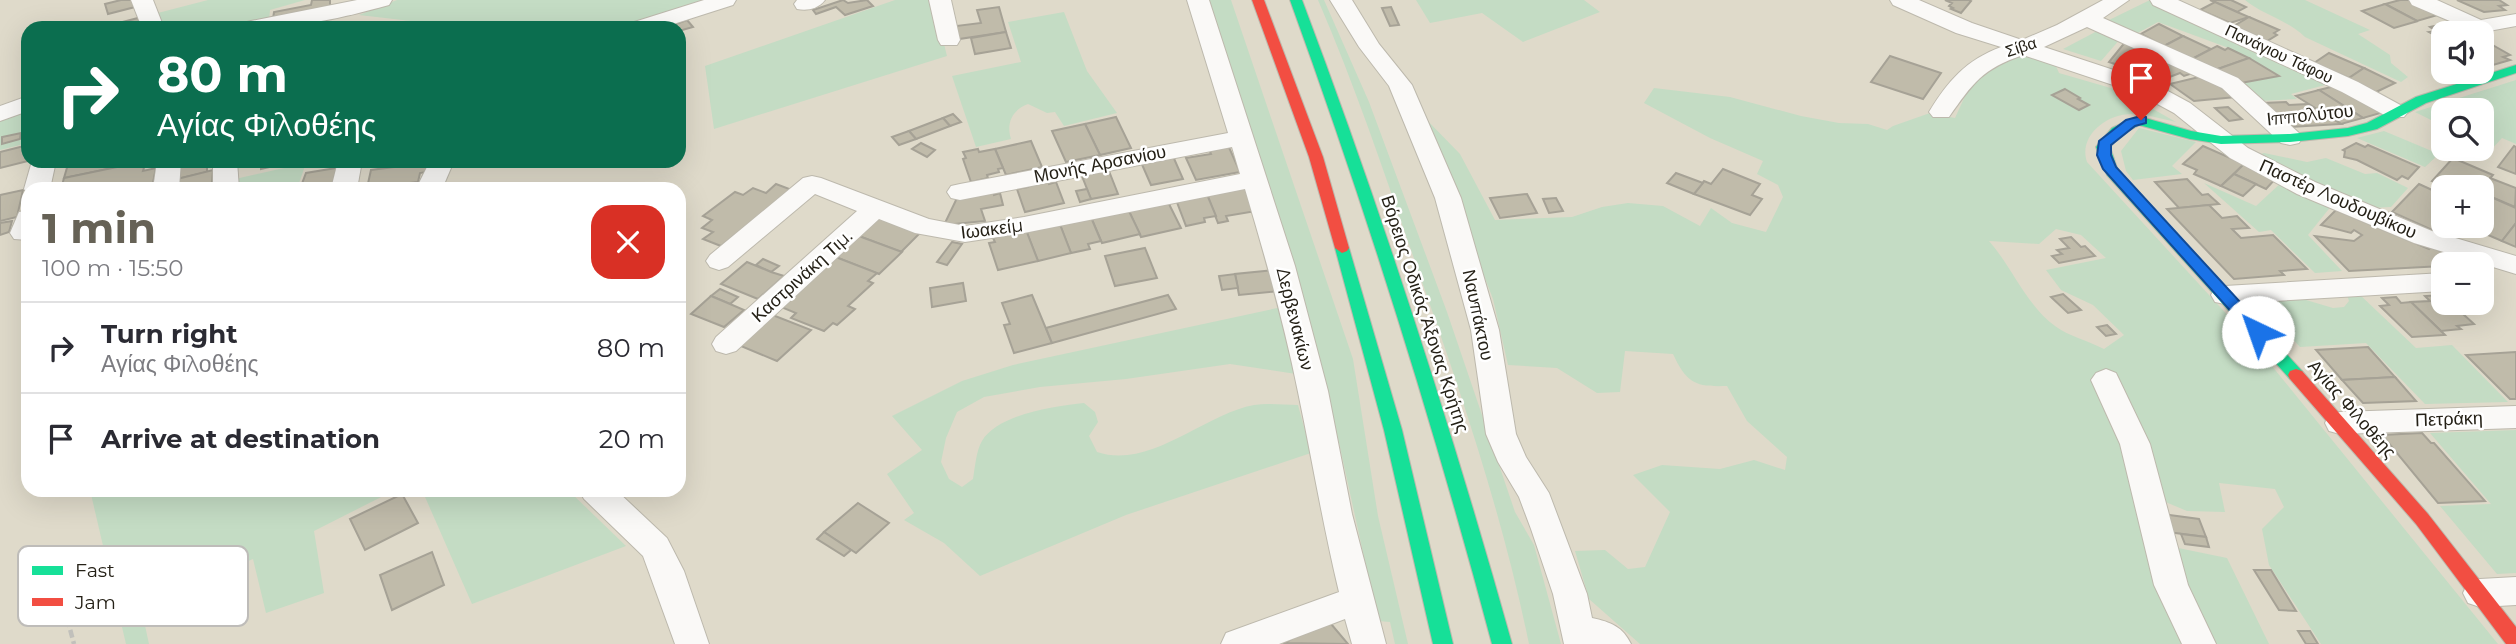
<!DOCTYPE html>
<meta charset="utf-8">
<style>
body{margin:0;font-family:Montserrat,sans-serif;background:#f2f2f3;color:#2b2b33;height:100vh;display:flex;flex-direction:column;font-size:26px;white-space:nowrap}
*{box-sizing:border-box;margin:0}
p{font-size:23px;color:#7c7c81}
.icon{flex:none;width:38px;height:38px;fill:none;stroke:currentColor;stroke-width:2;stroke-linecap:round;stroke-linejoin:round}
.map{position:relative;flex:1;overflow:hidden}
.drawer{position:absolute;left:21px;top:182px;width:665px;height:315px;display:flex;flex-direction:column;background:#fff;border-radius:21px;box-shadow:0 7px 28px #0002}
.drawer>*{flex:none}
.banner{position:absolute;left:21px;top:21px;width:665px;height:147px;border-radius:21px;box-shadow:0 7px 28px #0002;background:#0b6e4f;color:#fff;overflow:hidden}
.buttons{position:absolute;left:2431px;top:21px;display:grid;gap:14px}
.buttons a{display:grid;place-items:center;width:63px;height:63px;border-radius:14px;background:#fff;box-shadow:0 7px 28px #0002;font-size:35px}
.pin{position:absolute;display:grid;place-items:center;width:60px;height:60px;color:#fff;margin:-72px -30px;border-radius:50% 50% 50% 0;rotate:-45deg;box-shadow:0 0 7px #0007}
.pin .icon{rotate:45deg}
.me{position:absolute;width:77px;margin:-38px;rotate:318deg;stroke-linejoin:round;filter:drop-shadow(0 0 5px #0008)}
.turn{display:flex;align-items:center;gap:24px;height:147px;padding:0 21px;font-size:32px}
.turn .icon{width:91px;height:91px;stroke-width:2.5}
.turn b{display:block;font-size:49px;line-height:60px}
.round{display:grid;place-items:center;flex:none;width:74px;height:74px;border-radius:21px;background:#f2f2f3}
.head{display:flex;align-items:center;justify-content:space-between;height:119px;padding:0 21px}
h1{font-size:42px;font-weight:700;line-height:52px;color:#666256}
ul{padding:0;list-style:none}
li{display:flex;align-items:center;gap:21px;height:91px;padding:0 21px;border-top:2px solid #e1e1e2}
li div{flex:1}
li b{display:block;font-size:26px}
li em{font-style:normal}
.map>svg:first-child{display:block}
.green{fill:#c4dcc4;fill-rule:evenodd}
.building{fill:#c0bbaa;stroke:#a6a296;stroke-width:2}
.lines{fill:none;stroke-linecap:round;stroke-linejoin:round}
.street-casing{stroke:#bdb9ad;stroke-width:2}
.fast-casing{stroke:#bdb9ad;stroke-width:2}
.jam-casing{stroke:#bdb9ad;stroke-width:2}
.path{stroke:#c1c0bb;stroke-width:4.5;stroke-dasharray:8 3.5;stroke-linecap:butt}
.street{fill:#faf9f7;fill-rule:evenodd}
.fast{fill:#16e098;fill-rule:evenodd}
.jam{fill:#f24e42;fill-rule:evenodd}
.route{fill:#1a73e8;stroke:#114b97;stroke-width:2}
.labels{text-anchor:middle;dominant-baseline:central;stroke-width:5;stroke-linejoin:round;paint-order:stroke}
.far-street-label{font-size:16px;fill:#252117;stroke:#fff}
.street-label{font-size:18px;fill:#252117;stroke:#fff}
.key{fill:#fff;stroke:#bebcb9;stroke-width:2}
.key-label{font-size:19px;fill:#252117}
</style>
<div class="map">
<svg width="2516" height="644" viewBox="0 0 2516 644">
<rect width="100%" height="100%" fill="#dfdaca"/>
<g class="green">
<polygon points="208,0 305,0 270,10 269,20 233,28 160,28 154,14"/>
<polygon points="397,0 707,0 622,28 431,28 437,24 359,15"/>
<polygon points="895,0 933,0 947,56 714,129 705,66"/>
<polygon points="1206,0 1231,0 1353,359 1378,516 1408,644 1395,644 1390,622 1378,621 1327,388 1296,268"/>
<path d="M1318 0H1324L1369 102 1447 312 1515 512 1534 545 1561 644H1529C1503 517 1462 396 1419 273 1387 181 1357 90 1318 0Z"/>
<polygon points="1416,0 1584,0 1600,12 1523,42 1482,13 1430,23"/>
<polygon points="2150,0 2329,84 2291,94 2297,99 2260,101 2239,84 2281,76 2226,47 2158,22 2134,35 2105,22"/>
<path d="M2245 0H2305L2370 30 2358 34 2390 55 2391 63 2408 77 2401 82 2305 37C2288 20 2263 15 2245 0Z"/>
<path d="M1064 12 1087 71 1117 113 1064 126 1055 112 1047 113 1028 104C1012 110 1006 123 1011 139L976 147 952 76 1021 62 1008 22Z"/>
<polygon points="2101,29 2121,38 2101,61 2063,49"/>
<path d="M2018 52 2055 64 2059 73 2121 91 2176 122C2162 119 2147 114 2133 114 2107 113 2078 136 2087 162L2254 344 2498 644H2321L2269 565 2262 529 2284 507 2275 489 2219 483 2225 512 2187 511 2137 490 2149 542 2227 558 2269 644H1640L1589 599 1575 551 1605 550 1628 569 1645 567 1670 512 1633 475 1662 465 1720 469 1754 460 1785 470 1787 457 1747 421 1727 386C1696 387 1687 384 1673 354L1625 351 1620 392 1597 393 1557 368 1508 365 1493 299 1422 115 1460 154 1495 220 1572 217 1602 207 1628 203 1663 206 1700 226 1711 208 1732 223 1766 232 1783 197 1778 185 1757 174 1763 161 1710 138 1644 103 1654 88 1730 97 1801 116 1839 123 1868 124 1887 130 1893 126 1930 113 1955 118 1971 83 2006 57ZM2056 229 2081 235 2106 258 2046 270 2061 290 2093 305 2124 335 2104 349C2089 341 2068 336 2055 326 2027 306 2012 267 1989 241L2039 244Z"/>
<polygon points="2516,80 2516,144 2502,138 2487,154 2481,149 2482,110 2443,110 2443,126 2415,112"/>
<polygon points="28,110 28,143 0,150 0,119"/>
<polygon points="2139,128 2196,142 2172,166 2182,174 2133,180 2126,171 2121,151"/>
<polygon points="2384,131 2439,154 2425,167 2357,138"/>
<polygon points="2264,153 2307,162 2326,158 2365,174 2377,173 2408,188 2391,207 2371,208 2263,157 2261,154"/>
<polygon points="306,163 297,189 235,189 235,179"/>
<polygon points="2283,181 2332,205 2308,235 2342,271 2315,273 2271,230 2259,232 2204,183 2256,206"/>
<polygon points="2359,294 2416,348 2452,345 2508,402 2425,404 2366,343 2300,347 2255,299 2296,297 2333,308 2344,307 2349,301 2347,295"/>
<path d="M1282 307 1296 374 1230 364 1126 379 1040 387 984 397 957 412 946 438 941 462 949 479 962 487 973 479C975 468 976 451 982 441 998 414 1056 406 1084 403L1095 412 1098 422 1089 436 1097 452C1150 470 1204 414 1254 405 1268 403 1284 405 1298 405L1311 453 1126 515 980 576 944 543 904 520 914 513 887 474 922 450 892 416 962 381 1013 365Z"/>
<polygon points="2516,430 2516,573 2497,574 2440,506 2491,504 2430,433"/>
<polygon points="90,490 253,490 255,497 272,490 395,490 314,531 324,593 266,613 253,559 141,607 149,644 126,644"/>
<polygon points="422,490 568,490 626,546 472,604"/>
</g>
<g class="building">
<polygon points="121,0 132,0 135,7 108,14 105,4"/>
<polygon points="312,0 330,0 330,8 273,19 274,12 311,5"/>
<polygon points="843,0 848,3 867,0 873,6 845,15 836,7 816,14 813,10"/>
<polygon points="1945,0 1969,0 1971,1 1961,13 1951,9 1953,8 1949,6 1952,3"/>
<polygon points="2210,0 2231,0 2246,7 2237,12"/>
<polygon points="2400,0 2414,0 2441,14 2417,21 2385,4"/>
<polygon points="2457,0 2499,0 2507,5 2499,6 2505,10 2484,12"/>
<polygon points="2215,2 2237,12 2249,17 2230,23 2200,10"/>
<polygon points="2385,4 2417,21 2418,21 2394,28 2362,11"/>
<polygon points="999,7 1006,32 959,39 956,26 981,23 977,10"/>
<polygon points="1391,7 1399,25 1390,26 1382,8"/>
<polygon points="2249,17 2279,30 2274,33 2277,35 2267,41 2234,26"/>
<polygon points="138,18 142,28 117,28 115,24"/>
<polygon points="324,20 325,28 288,28"/>
<polygon points="687,20 693,27 679,31 679,28 673,25"/>
<polygon points="2159,24 2183,36 2164,46 2141,34"/>
<polygon points="2439,25 2445,28 2455,26 2467,32 2443,33 2442,39 2429,32 2436,31 2430,27"/>
<polygon points="1006,32 1011,48 975,54 971,38"/>
<polygon points="2183,36 2211,49 2192,59 2164,46"/>
<polygon points="2482,39 2510,55 2503,57 2510,60 2493,65 2482,60"/>
<polygon points="2126,41 2151,52 2141,64 2138,63 2132,70 2109,62"/>
<polygon points="2217,46 2225,50 2228,48 2249,58 2215,70 2192,59"/>
<polygon points="2329,53 2364,68 2349,78 2314,63"/>
<polygon points="1890,56 1941,73 1923,99 1871,82"/>
<polygon points="2164,56 2193,73 2184,76 2180,73 2162,80 2141,67 2157,62 2153,59"/>
<polygon points="2249,58 2279,76 2241,83 2215,70"/>
<polygon points="2364,68 2395,83 2374,93 2349,78"/>
<polygon points="2203,76 2236,97 2194,101 2170,84"/>
<polygon points="2339,85 2384,112 2363,118 2319,90"/>
<polygon points="2065,89 2080,98 2078,99 2089,105 2079,110 2052,95"/>
<polygon points="2319,90 2363,118 2341,124 2296,96"/>
<polygon points="2286,102 2289,105 2308,104 2341,124 2290,127 2264,103"/>
<polygon points="2228,107 2242,119 2229,121 2215,108"/>
<polygon points="953,114 961,122 950,126 943,118"/>
<polygon points="1116,117 1131,148 1100,155 1085,124"/>
<polygon points="943,118 950,126 916,139 909,131"/>
<polygon points="1085,124 1100,155 1066,162 1052,131"/>
<polygon points="909,131 916,139 899,145 892,137"/>
<polygon points="21,133 20,139 2,144 2,137"/>
<polygon points="1031,141 1042,167 1006,175 995,149"/>
<polygon points="921,143 935,150 927,157 912,149"/>
<polygon points="1227,143 1240,172 1196,180 1186,158 1211,154 1208,147"/>
<polygon points="2356,143 2365,147 2368,145 2419,167 2408,179 2402,176 2397,180 2357,160 2344,157 2345,151 2343,150"/>
<polygon points="28,145 28,161 0,168 0,152"/>
<polygon points="2203,146 2244,164 2221,186 2194,174 2197,170 2183,164"/>
<polygon points="2514,146 2516,147 2516,174 2498,167"/>
<polygon points="978,149 979,152 995,149 1003,168 998,169 999,172 987,175 988,178 971,182 963,159 966,158 963,152"/>
<polygon points="1172,154 1183,179 1151,185 1140,160"/>
<polygon points="2453,158 2493,175 2482,188 2448,187 2432,181"/>
<polygon points="69,161 146,161 64,178"/>
<polygon points="146,161 143,171 156,168 153,183 127,189 61,189 64,178"/>
<polygon points="175,161 207,161 207,172 173,180"/>
<polygon points="261,161 295,161 261,169"/>
<polygon points="433,162 431,171 420,173 418,182 367,188 371,170"/>
<polygon points="2244,164 2276,178 2266,189 2234,174"/>
<polygon points="1107,166 1118,194 1091,199 1080,171"/>
<polygon points="342,167 334,189 300,189 306,173"/>
<polygon points="1723,169 1760,184 1752,195 1762,199 1750,215 1694,194 1704,181 1711,184"/>
<polygon points="213,170 212,183 187,189 172,189 173,180"/>
<polygon points="1676,173 1703,183 1694,194 1667,183"/>
<polygon points="2234,174 2256,184 2243,196 2221,186"/>
<polygon points="2490,178 2516,188 2515,207 2482,193 2482,188"/>
<polygon points="1047,179 1049,184 1056,182 1064,203 1025,212 1017,189 1028,187 1026,183"/>
<polygon points="2187,179 2202,195 2208,194 2219,204 2179,208 2155,182"/>
<polygon points="776,184 792,190 721,246 703,239 713,232 702,228 712,220 703,216 735,192 743,195 753,188 766,193"/>
<polygon points="2419,184 2443,195 2443,226 2448,226 2441,234 2392,212"/>
<polygon points="1244,185 1256,211 1226,216 1228,221 1218,223 1206,192"/>
<polygon points="1087,189 1091,199 1080,202 1076,191"/>
<polygon points="23,190 17,217 0,221 0,195"/>
<polygon points="993,191 994,195 1000,193 1003,205 981,209 985,221 944,225 958,196"/>
<polygon points="1206,192 1216,216 1204,218 1205,222 1186,226 1175,197"/>
<polygon points="2482,193 2516,208 2516,223 2502,241 2467,226 2482,226"/>
<polygon points="1527,194 1537,213 1500,218 1490,198"/>
<polygon points="1166,198 1181,228 1141,237 1127,207"/>
<polygon points="1556,198 1563,211 1549,213 1543,199"/>
<polygon points="2209,205 2222,218 2237,216 2249,228 2232,229 2241,238 2273,235 2307,269 2280,271 2284,275 2234,279 2167,209"/>
<polygon points="1127,207 1140,234 1102,243 1090,215"/>
<polygon points="2336,210 2429,249 2431,247 2459,259 2454,264 2443,266 2349,271 2315,236 2354,241 2362,235 2354,230 2351,233 2321,225"/>
<polygon points="1090,215 1101,241 1088,244 1090,249 1071,253 1059,222"/>
<polygon points="877,216 921,232 901,252 856,235"/>
<polygon points="12,221 9,232 0,235 0,223"/>
<polygon points="1059,222 1071,253 1038,261 1026,230"/>
<polygon points="2516,223 2516,247 2502,241"/>
<polygon points="1026,230 1038,261 998,270 989,243 995,242 993,238"/>
<polygon points="856,235 902,252 879,274 833,256"/>
<polygon points="2071,237 2081,247 2085,246 2095,256 2059,263 2052,256 2062,254 2057,250 2069,248 2060,239"/>
<polygon points="952,242 962,244 947,265 937,262"/>
<polygon points="1145,248 1157,278 1115,286 1105,256"/>
<polygon points="833,256 877,273 868,281 873,283 848,306 855,309 837,325 833,323 824,331 791,318 796,313 781,307"/>
<polygon points="763,259 779,266 771,272 756,265"/>
<polygon points="747,262 771,272 784,276 758,299 721,284"/>
<polygon points="1275,270 1279,291 1239,295 1235,274"/>
<polygon points="1235,274 1238,288 1222,290 1219,276"/>
<polygon points="963,283 966,301 932,307 930,288"/>
<polygon points="720,289 738,297 730,304 711,296"/>
<polygon points="2063,294 2081,310 2068,313 2051,297"/>
<polygon points="1032,295 1052,343 1014,353 1004,325 1010,324 1002,303"/>
<polygon points="1168,295 1176,309 1052,343 1046,328"/>
<polygon points="2443,295 2443,303 2451,303 2474,324 2457,326 2461,329 2441,331 2411,302 2430,301 2425,296"/>
<polygon points="711,296 730,304 744,310 724,327 691,314"/>
<polygon points="2396,297 2401,303 2411,302 2445,335 2412,337 2380,306 2389,305 2382,298"/>
<polygon points="770,314 811,330 777,361 736,344"/>
<polygon points="2107,325 2116,334 2106,336 2097,327"/>
<polygon points="2368,347 2395,377 2342,380 2316,350"/>
<polygon points="2516,352 2516,399 2510,399 2466,355"/>
<polygon points="2395,377 2416,401 2363,403 2342,380"/>
<polygon points="2422,433 2431,443 2434,443 2485,501 2438,503 2382,435"/>
<polygon points="402,494 418,523 365,550 350,519"/>
<polygon points="858,503 889,523 856,553 824,532"/>
<polygon points="2162,514 2199,519 2206,537 2168,532"/>
<polygon points="824,532 851,550 844,556 817,539"/>
<polygon points="2181,534 2206,537 2209,547 2185,544"/>
<polygon points="432,552 444,585 392,610 380,575"/>
<polygon points="2254,570 2271,570 2296,611 2279,610"/>
<polygon points="1326,618 1348,644 1285,643"/>
<polygon points="2298,631 2310,631 2318,644 2306,644"/>
</g>
<g class="lines">
<g class="street-casing">
<g id="street">
<polygon points="131,0 153,0 164,28 142,28"/>
<path d="M357 0H392L389 5C335 20 296 28 240 28L243 23 251 21Z"/>
<polygon points="704,0 736,0 733,5 661,28 628,28 631,23"/>
<path d="M797 0H825C818 9 807 11 797 9L794 4Z"/>
<polygon points="929,0 951,0 960,40 957,45 941,45 938,40"/>
<path d="M1187 0H1209L1295 266 1328 391 1352 514 1386 644H1352L1345 619 1279 644H1221L1226 633 1339 592C1323 526 1312 459 1298 392 1284 323 1265 256 1245 189L1024 233 965 242 915 233 879 219 736 351 726 354 716 351 712 344 716 337 857 211 815 194 728 267 719 270 710 267 706 261 710 255 803 178 812 176 821 178 929 219 965 226 1024 217 1240 174 1232 147 960 200 951 198 947 192 951 186 960 184 1228 133Z"/>
<path d="M1330 0H1352L1379 44 1412 85 1461 198 1499 330 1516 434 1526 457 1549 493 1587 594 1592 618C1611 622 1623 627 1631 644H1564L1553 594 1531 529 1519 497 1498 462 1486 434 1471 330 1435 198 1389 86 1359 47Z"/>
<path d="M1890 0H1919L1972 23 2022 40 2057 25 2103 0H2129L2103 18 2238 78 2299 133 2302 138 2299 143 2290 145 2281 143 2222 88 2087 27 2044 47 2153 83 2190 103 2248 148 2315 182 2432 231 2516 256V274L2414 243 2297 194 2230 158 2174 113 2137 93 2023 55C1982 69 1973 83 1949 117H1933L1929 112C1948 81 1966 60 2001 47L1956 33 1893 5Z"/>
<polygon points="2150,0 2178,0 2358,82 2404,107 2408,112 2404,117 2388,117 2342,92 2153,5"/>
<polygon points="2409,0 2437,0 2481,20 2516,14 2516,26 2478,33 2412,5"/>
<polygon points="28,96 28,111 0,121 0,106"/>
<polygon points="32,161 56,161 50,189 28,189 28,194 24,189"/>
<polygon points="157,161 181,161 179,189 153,189"/>
<polygon points="213,161 237,161 239,189 213,189"/>
<polygon points="338,161 362,161 357,189 331,189"/>
<polygon points="430,161 454,161 442,189 416,189"/>
<polygon points="28,210 28,240 14,239 10,233 19,212"/>
<polygon points="2443,273 2443,291 2225,304 2215,302 2211,295 2215,288 2225,286"/>
<polygon points="2106,369 2116,373 2150,444 2188,585 2216,644 2182,644 2154,585 2120,444 2091,380 2096,373"/>
<polygon points="2516,406 2516,428 2340,434 2329,431 2325,423 2329,415 2340,412"/>
<polygon points="579,490 616,490 667,538 684,571 709,644 675,644 643,556 584,499"/>
<polygon points="2516,577 2516,605 2480,607 2468,603 2463,593 2468,583 2480,579"/>
</g>
</g>
<g class="fast-casing">
<g id="fast">
<path d="M1290 0H1302C1382 212 1451 426 1512 644H1492C1434 426 1367 212 1290 0Z"/>
<polygon points="2516,65 2516,73 2426,103 2377,129 2348,136 2290,142 2221,144 2190,139 2139,125 2122,134 2110,147 2118,171 2302,371 2304,375 2302,379 2290,379 2107,175 2096,147 2112,128 2138,116 2191,131 2221,136 2290,134 2348,128 2367,123 2416,97"/>
<polygon points="1342,243 1349,248 1402,430 1453,644 1433,644 1384,430 1335,248"/>
</g>
</g>
<g class="jam-casing">
<g id="jam">
<polygon points="1252,0 1264,0 1323,157 1349,248 1347,251 1342,253 1335,248 1309,157"/>
<polygon points="2296,369 2302,371 2428,514 2516,627 2516,644 2506,644 2416,524 2290,379 2288,375 2290,371"/>
</g>
</g>
<polyline class="path" points="71,551 63,603 74,644"/>
<use href="#street" class="street"/>
<use href="#fast" class="fast"/>
<use href="#jam" class="jam"/>
</g>
<polygon class="route" points="2141,116 2146,117 2146,123 2135,126 2111,145 2111,155 2116,167 2264,328 2266,332 2264,336 2253,336 2103,169 2097,155 2099,141 2126,120"/>
<g class="labels">
<g class="far-street-label">
<text transform="translate(2021 47) rotate(-18)">Σίβα</text>
<text transform="translate(2279 54) rotate(25)">Πανάγιου Τάφου</text>
</g>
<g class="street-label">
<text transform="translate(2310 115) rotate(-6)">Ιππολύτου</text>
<text transform="translate(1100 164) rotate(-11)">Μονής Αρσανίου</text>
<text transform="translate(2338 199) rotate(24)">Παστέρ Λουδουβίκου</text>
<text transform="translate(992 229) rotate(-7)">Ιωακείμ</text>
<text transform="translate(802 276) rotate(-42)">Καστρινάκη Τιμ.</text>
<text transform="translate(1425 314) rotate(72)">Βόρειος Οδικός Άξονας Κρήτης</text>
<text transform="translate(1478 315) rotate(78)">Ναυπάκτου</text>
<text transform="translate(1295 319) rotate(76)">Δερβενακίων</text>
<text transform="translate(2352 409) rotate(49)">Αγίας Φιλοθέης</text>
<text transform="translate(2449 419) rotate(-2)">Πετράκη</text>
</g>
</g>
<rect x="18" y="546" width="230" height="80" rx="10" class="key"/>
<rect x="32" y="566" width="31" height="9" fill="#16e098"/>
<rect x="32" y="598" width="31" height="8" fill="#f24e42"/>
<g class="key-label">
<text x="75" y="577">Fast</text>
<text x="75" y="609">Jam</text>
</g>
</svg>
<div class="buttons">
<a><svg class="icon" aria-label="sound" viewBox="0 0 24 24"><path d="M4 9h4l5-4v14l-5-4H4zM17 9q2 3 0 6"/></svg></a>
<a><svg class="icon" aria-label="search" viewBox="0 0 24 24"><circle cx="10" cy="10" r="6"/><path d="M15 15l6 6"/></svg></a>
<a>+</a>
<a>−</a>
</div>
<div class="pin" style="left:2141px;top:120px;background:#d93025"><svg class="icon" aria-label="arrive" viewBox="0 0 24 24"><path d="M6 21V4h12l-3 4 3 4H6"/></svg></div>
<svg class="me" style="left:2258px;top:332px" viewBox="-20 -20 40 40"><circle r="19" fill="#fff"/><path d="M0-13L10 11 0 6-10 11z" fill="#1a73e8"/></svg>
<div class="banner">
<div class="turn"><svg class="icon" aria-label="right" viewBox="0 0 24 24"><path d="M7 20v-9h11M14 6l5 5-5 5"/></svg><div><b>80 m</b>Αγίας Φιλοθέης</div></div>
</div>
<section class="drawer">
<div class="head"><div><h1>1 min</h1><p>100 m · 15:50</p></div><a class="round" style="background:#d93025;color:#fff"><svg class="icon" aria-label="close" viewBox="0 0 24 24"><path d="M6 6l12 12M18 6L6 18"/></svg></a></div>
<ul>
<li><svg class="icon" aria-label="right" viewBox="0 0 24 24"><path d="M7 20v-9h11M14 6l5 5-5 5"/></svg><div><b>Turn right</b><p>Αγίας Φιλοθέης</p></div><em>80 m</em></li>
<li><svg class="icon" aria-label="arrive" viewBox="0 0 24 24"><path d="M6 21V4h12l-3 4 3 4H6"/></svg><div><b>Arrive at destination</b></div><em>20 m</em></li>
</ul>
</section>
</div>
